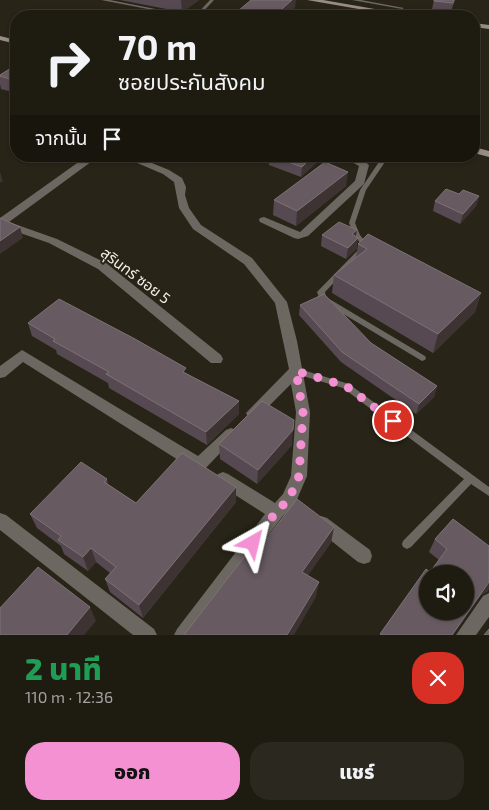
<!DOCTYPE html>
<html lang="th">
<meta charset="utf-8">
<style>
body{margin:0;font-family:"Exo 2","Noto Sans Thai",sans-serif;background:#2b281f;color:#f1f3f6;height:100vh;display:flex;flex-direction:column;font-size:19px;white-space:nowrap}
*{box-sizing:border-box;margin:0}
p{font-size:16px;color:#a1a19f}
.icon{flex:none;width:28px;height:28px;fill:none;stroke:currentColor;stroke-width:2;stroke-linecap:round;stroke-linejoin:round}
.map{position:relative;height:635px;overflow:hidden}
.side{display:flex;flex-direction:column;background:#1e1b11;flex:1}
.side>*{flex:none}
.top-card{position:absolute;left:10px;top:10px;width:470px;height:152px;border-radius:20px;box-shadow:0 1px 4px #0004,0 0 0 1px #3c3931;background:#1e1b11;color:#f1f3f6;overflow:hidden}
.controls{position:absolute;left:419px;top:565px;display:grid;gap:10px}
.controls a{display:grid;place-items:center;width:55px;height:55px;border-radius:50%;background:#1e1b11;box-shadow:0 1px 4px #0004,0 0 0 1px #3c3931;font-size:25px}
.pin{position:absolute;display:grid;place-items:center;width:42px;height:42px;color:#fff;margin:-21px;border:2px solid #fff;border-radius:50%;box-shadow:0 1px 5px #0007}
.me{position:absolute;width:55px;margin:-28px;rotate:37deg;stroke-linejoin:round;filter:drop-shadow(0 0 4px #0008)}
.turn{display:flex;align-items:center;gap:18px;height:105px;padding:0 25px;font-size:22px}
.turn .icon{width:65px;height:65px;stroke-width:2.5}
.turn b{display:block;font-size:35px;line-height:42px}
.then{display:flex;align-items:center;height:48px;padding:0 25px;background:#0003;gap:10px;font-size:19px}
.round{display:grid;place-items:center;flex:none;width:52px;height:52px;border-radius:20px;background:#2b281f}
.overview{display:flex;align-items:center;justify-content:space-between;height:85px;padding:0 25px}
h1{font-size:30px;font-weight:800;line-height:38px;color:#1e9e55}
.button{display:flex;gap:10px;margin-top:auto;padding:10px 25px}
.button a{flex:1;height:58px;border-radius:20px;background:#f491d3;color:#111;font-size:20px;font-weight:800;line-height:58px;text-align:center}
.button a+a{background:#2b281f;color:#f1f3f6}
.map>svg:first-child{display:block}
.lines{fill:none;stroke-linecap:round;stroke-linejoin:round}
.lane{fill:#6d6762;fill-rule:evenodd}
.street{fill:#6d6762;fill-rule:evenodd}
.secondary{fill:#978d86;fill-rule:evenodd}
.wall{fill:#574951}
.shaded-wall{fill:#3d3333}
.building{fill:#675b61;stroke:#7d7276;fill-rule:evenodd}
.route{stroke:#f491d3;stroke-width:9;stroke-dasharray:0 16.2}
.labels{text-anchor:middle;dominant-baseline:central;stroke-width:4;stroke-linejoin:round;paint-order:stroke}
.street-label{font-size:15px;fill:#f1eee6;stroke:#282417}
</style>
<div class="map">
<svg width="489" height="635" viewBox="0 0 489 635">
<rect width="100%" height="100%" fill="#282417"/>
<g class="lines">
<g class="lane">
<polygon points="101,0 110,0 191,16 184,16"/>
<polygon points="210,0 214,0 199,16 195,16"/>
<polygon points="352,0 361,0 404,8 402,9"/>
<polygon points="219,15 234,15 236,16 217,16"/>
<polygon points="383,156 389,156 366,190 355,223 360,235 370,248 369,250 365,250 325,292 326,297 425,356 426,358 425,360 422,361 320,300 317,292 360,248 364,248 354,235 349,223 360,190"/>
<polygon points="296,368 349,384 489,487 489,496 471,484 411,547 407,549 403,547 402,544 403,541 464,479 343,388 293,373 292,371 293,369"/>
</g>
<g class="street">
<polygon points="87,156 99,156 9,222 57,239 106,263 221,355 223,359 221,363 211,363 98,269 49,243 0,226 0,218"/>
<polygon points="121,156 135,156 169,170 182,178 186,187 185,195 189,208 201,225 252,258 287,302 297,341 310,412 307,476 295,504 282,517 194,635 174,635 177,629 265,514 218,484 215,479 218,474 223,472 228,474 275,503 283,494 291,476 296,412 291,384 258,417 253,419 248,417 246,413 289,369 275,303 244,264 193,229 179,208 174,182 163,174"/>
<path d="M341 156C352 156 361 157 369 165L364 184 308 236 298 239 294 238 260 222 259 220 260 218 264 217 300 232 355 181 359 166Z"/>
<polygon points="22,350 198,456 226,430 231,428 236,430 238,434 204,470 199,472 194,470 23,362 5,377 0,378 0,366"/>
<polygon points="0,513 6,515 154,629 157,635 133,635 0,530"/>
<polygon points="321,516 327,518 370,550 372,556 370,562 364,564 358,562 315,528 313,523 315,518"/>
<polygon points="489,593 489,617 476,635 456,635 483,596"/>
</g>
<g class="secondary">
<polygon points="307,0 323,0 415,16 399,16"/>
<polygon points="474,23 489,25 489,29 474,27"/>
<polygon points="0,36 16,40 16,44 0,40"/>
<polygon points="474,147 489,151 489,157 474,153"/>
</g>
</g>
<g class="wall">
<polygon points="120,0 199,0 182,12"/>
<polygon points="434,0 455,0 451,11 432,9"/>
<polygon points="16,65 16,93 1,89 0,84 0,75"/>
<polygon points="269,156 316,156 316,163 301,177 269,165"/>
<polygon points="346,186 296,226 273,215 274,200"/>
<polygon points="459,194 479,196 476,206 460,224 433,211 435,201"/>
<polygon points="357,230 356,236 357,248 346,259 321,246 322,235"/>
<polygon points="358,244 481,293 475,312 433,353 332,293 334,275 356,257"/>
<polygon points="300,305 371,343 437,386 434,397 416,414 341,362 299,315"/>
<polygon points="28,323 186,373 239,414 207,445 109,388 108,383 57,354 56,350 32,336"/>
<polygon points="219,444 292,445 257,484 220,459"/>
<polygon points="107,479 108,484 136,503 236,502 143,618 110,592 105,579 110,573 96,562 88,571 64,554 61,546 37,528 30,514"/>
<polygon points="453,519 488,591 481,595 453,635 380,635 439,560 429,552 435,539"/>
</g>
<g class="shaded-wall">
<polygon points="181,0 199,0 182,12"/>
<polygon points="292,0 296,0 295,8 287,16 274,16"/>
<polygon points="313,156 316,156 316,163 301,177 302,167"/>
<polygon points="0,172 3,181 0,183"/>
<polygon points="348,172 346,186 296,226 297,211"/>
<polygon points="479,196 476,206 460,224 463,214"/>
<polygon points="20,227 23,238 0,254 0,241"/>
<polygon points="357,230 355,240 358,238 357,248 346,259 348,248 352,234"/>
<polygon points="481,293 475,312 433,353 438,334"/>
<polygon points="437,386 434,397 416,414 419,404"/>
<polygon points="239,401 239,414 207,445 206,432"/>
<polygon points="293,430 292,445 257,484 258,470"/>
<polygon points="236,487 236,502 143,618 139,605"/>
<polygon points="334,527 331,543 300,587 302,572"/>
<polygon points="91,548 96,562 88,571 83,557"/>
<polygon points="319,582 316,597 294,635 287,635"/>
<polygon points="489,582 489,590 481,595 453,635 452,635"/>
<polygon points="90,607 96,621 84,635 67,635"/>
</g>
<g class="building">
<polygon points="251,0 292,0 274,16 232,16"/>
<polygon points="434,0 454,0 453,3 434,1"/>
<polygon points="16,65 16,81 0,76 0,75"/>
<polygon points="272,156 313,156 302,167"/>
<polygon points="325,162 348,172 297,211 274,200"/>
<polygon points="446,189 459,194 463,190 479,196 463,214 435,201"/>
<polygon points="0,218 20,227 0,241"/>
<polygon points="339,222 357,230 352,234 358,238 348,248 322,235"/>
<polygon points="368,234 481,293 438,334 334,275 367,249 358,244"/>
<polygon points="324,294 371,343 437,386 419,404 342,352 300,305"/>
<polygon points="59,299 135,339 186,368 183,372 239,401 206,432 106,374 109,372 53,341 55,339 28,323"/>
<polygon points="262,401 294,420 293,430 258,470 219,444"/>
<polygon points="182,453 236,487 139,605 105,579 116,567 91,548 83,557 58,540 61,536 30,514 81,462 107,479 104,482 136,503"/>
<polygon points="297,499 334,527 302,572 319,582 287,635 184,635 194,622 255,543 261,546"/>
<path d="M453 519 489 546V582L452 635H382L380 634 426 569 430 572 447 549 435 539ZM428 574H465V611H428Z"/>
<polygon points="38,567 90,607 67,635 0,635 0,608"/>
<polygon points="489,629 489,635 484,635"/>
</g>
<g class="lines">
<polyline class="route" points="253,543 276,512 289,499 299,476 303,412 296,371 346,386 393,421"/>
</g>
<g class="labels">
<g class="street-label">
<text transform="translate(136 275) rotate(37)">สุรินทร์ ซอย 5</text>
</g>
</g>
</svg>
<div class="controls">
<a><svg class="icon" aria-label="sound" viewBox="0 0 24 24"><path d="M4 9h4l5-4v14l-5-4H4zM17 9q2 3 0 6"/></svg></a>
</div>
<div class="pin" style="left:393px;top:421px;background:#d93025"><svg class="icon" aria-label="arrive" viewBox="0 0 24 24"><path d="M6 21V4h12l-3 4 3 4H6"/></svg></div>
<svg class="me" style="left:253px;top:543px" viewBox="-20 -20 40 40"><path d="M0-17L14 15 0 8-14 15z" fill="#f491d3" stroke="#fff" stroke-width="4"/></svg>
<div class="top-card">
<div class="turn"><svg class="icon" aria-label="right" viewBox="0 0 24 24"><path d="M7 20v-9h11M14 6l5 5-5 5"/></svg><div><b>70 m</b>ซอยประกันสังคม</div></div>
<div class="then">จากนั้น<svg class="icon" aria-label="arrive" viewBox="0 0 24 24"><path d="M6 21V4h12l-3 4 3 4H6"/></svg></div>
</div>
</div>
<section class="side">
<div class="overview"><div><h1>2 นาที</h1><p>110 m · 12:36</p></div><a class="round" style="background:#d93025;color:#fff"><svg class="icon" aria-label="close" viewBox="0 0 24 24"><path d="M6 6l12 12M18 6L6 18"/></svg></a></div>
<div class="button"><a>ออก</a><a>แชร์</a></div>
</section>
